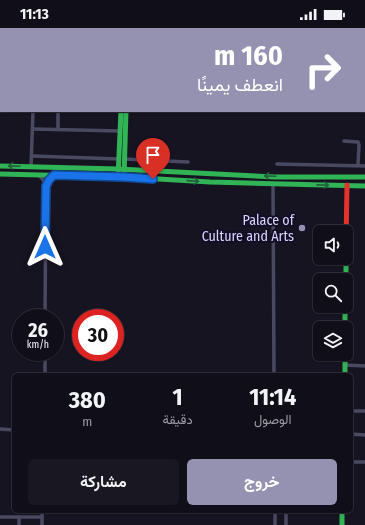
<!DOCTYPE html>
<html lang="ar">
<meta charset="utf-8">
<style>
body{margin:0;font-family:"Fira Sans Condensed",Vazirmatn,sans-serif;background:#191822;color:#f1f3f6;direction:rtl;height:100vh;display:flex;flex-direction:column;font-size:15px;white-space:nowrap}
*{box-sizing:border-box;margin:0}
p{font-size:13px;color:#9c9ca2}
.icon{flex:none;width:22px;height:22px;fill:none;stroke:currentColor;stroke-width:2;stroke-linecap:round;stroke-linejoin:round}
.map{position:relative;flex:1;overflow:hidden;direction:ltr}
.details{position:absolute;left:12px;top:345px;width:341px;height:140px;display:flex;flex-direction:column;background:#100f19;border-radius:6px;box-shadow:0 1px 3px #0004,0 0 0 1px #302f38;direction:rtl}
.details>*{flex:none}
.top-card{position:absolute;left:0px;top:0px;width:365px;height:84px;box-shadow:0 1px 3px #0004,0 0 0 1px #302f38;direction:rtl;background:#9591b1;color:#fff;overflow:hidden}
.fabs{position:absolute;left:313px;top:197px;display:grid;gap:8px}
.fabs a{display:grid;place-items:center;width:40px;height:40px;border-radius:6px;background:#100f19;box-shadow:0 1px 3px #0004,0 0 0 1px #302f38;font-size:20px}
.speed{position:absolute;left:12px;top:281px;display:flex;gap:8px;font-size:20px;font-weight:700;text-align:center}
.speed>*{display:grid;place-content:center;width:52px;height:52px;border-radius:50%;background:#100f19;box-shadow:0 1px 3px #0004,0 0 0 1px #302f38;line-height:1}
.speed small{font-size:10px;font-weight:400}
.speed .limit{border:6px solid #d22;background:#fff;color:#111}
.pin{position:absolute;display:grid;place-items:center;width:34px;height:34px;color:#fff;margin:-41px -17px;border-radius:50% 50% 50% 0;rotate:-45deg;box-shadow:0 0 4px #0007}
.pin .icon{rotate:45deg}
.me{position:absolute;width:44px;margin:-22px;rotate:0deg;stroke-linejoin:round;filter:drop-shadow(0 0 3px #0008)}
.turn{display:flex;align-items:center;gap:14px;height:84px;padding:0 16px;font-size:18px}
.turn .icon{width:52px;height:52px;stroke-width:2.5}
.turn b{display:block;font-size:28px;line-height:34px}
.eta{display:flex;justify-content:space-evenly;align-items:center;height:68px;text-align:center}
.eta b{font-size:24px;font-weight:700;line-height:28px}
.button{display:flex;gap:8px;margin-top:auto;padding:8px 16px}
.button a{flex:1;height:46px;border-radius:6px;background:#9591b1;color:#fff;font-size:16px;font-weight:700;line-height:46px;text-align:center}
.button a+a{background:#191822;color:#f1f3f6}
.status{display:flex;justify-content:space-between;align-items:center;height:28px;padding:0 20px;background:#100f19;direction:ltr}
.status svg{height:11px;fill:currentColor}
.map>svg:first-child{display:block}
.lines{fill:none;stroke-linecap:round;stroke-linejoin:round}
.street{stroke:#4a4962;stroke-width:3.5}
.fast{stroke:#30b455;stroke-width:5}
.jam{stroke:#e5322d;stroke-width:5}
.oneway{stroke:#22623e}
.route-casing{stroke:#114b97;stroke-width:10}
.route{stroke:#1a73e8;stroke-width:7}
.poi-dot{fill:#9591b1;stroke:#130f26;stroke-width:1.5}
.labels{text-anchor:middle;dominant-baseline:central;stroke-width:4;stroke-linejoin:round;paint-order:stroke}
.poi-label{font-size:14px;fill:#d9d4ff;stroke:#130f26;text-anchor:end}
</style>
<div class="status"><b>11:13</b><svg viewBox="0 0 49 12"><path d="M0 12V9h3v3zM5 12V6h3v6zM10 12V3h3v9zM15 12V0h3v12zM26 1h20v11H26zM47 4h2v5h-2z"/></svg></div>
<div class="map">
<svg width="365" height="497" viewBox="0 0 365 497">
<rect width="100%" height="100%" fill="#161421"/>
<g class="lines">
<g class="street">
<polyline points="206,0 206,1"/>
<polyline points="34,1 43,1"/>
<polyline points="182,1 183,0"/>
<polyline points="230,1 230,0"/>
<polyline points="258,1 258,0"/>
<polyline points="322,1 322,0"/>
<polyline points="358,1 358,0"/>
<polyline points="364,38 365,38"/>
<polyline points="33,101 120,103"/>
<polyline points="58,101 58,83"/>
<polyline points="344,113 358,114 359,117 358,137"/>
<polyline points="32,128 119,131"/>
<polyline points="124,131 188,134"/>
<polyline points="277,136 365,138"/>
<polyline points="31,139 33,83"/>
<polyline points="39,147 43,152 46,158 45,290"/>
<polyline points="273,156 274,347"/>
<polyline points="46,158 49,152 53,148"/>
<polyline points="345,337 365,338"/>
<polyline points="45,347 45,324"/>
<polyline points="351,383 365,383"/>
<polyline points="0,401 14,402"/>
<polyline points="351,406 365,407"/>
<polyline points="351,434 365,434"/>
<polyline points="286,483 286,497"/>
<polyline points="0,489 42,489"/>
<polyline points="19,497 19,489"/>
<polyline points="42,497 42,483"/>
<polyline points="275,497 275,483"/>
</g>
<g class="fast">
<polyline points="143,0 143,1"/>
<polyline points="148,1 149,0"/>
<polyline points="364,75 365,75"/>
<polyline points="0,138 118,141 275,149 365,149"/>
<polyline points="0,146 124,149 210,154 365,158"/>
<polyline points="118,149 121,83"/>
<polyline points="124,149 126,83"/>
<polyline points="346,230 346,252"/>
<polyline points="345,278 345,300"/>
<polyline points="345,326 345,347"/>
<polyline points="342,483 342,497"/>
</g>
<polyline class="jam" points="346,215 347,157"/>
</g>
<defs><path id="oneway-shaft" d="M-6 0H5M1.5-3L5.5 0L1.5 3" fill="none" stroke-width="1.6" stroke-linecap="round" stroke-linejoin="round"/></defs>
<g class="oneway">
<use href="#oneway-shaft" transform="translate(14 138) rotate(-179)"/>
<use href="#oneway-shaft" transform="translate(270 148) rotate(-178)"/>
<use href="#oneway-shaft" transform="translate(193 153) rotate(4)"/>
<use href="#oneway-shaft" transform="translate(323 157) rotate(1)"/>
</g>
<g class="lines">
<g class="route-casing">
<polyline id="route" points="45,219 46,158 49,152 54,147 124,149 153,151"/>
</g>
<use href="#route" class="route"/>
</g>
<circle class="poi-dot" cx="302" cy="200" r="4"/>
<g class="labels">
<g class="poi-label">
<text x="294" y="192">Palace of<tspan x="294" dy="16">Culture and Arts</tspan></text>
</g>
</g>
</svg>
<div class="fabs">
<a><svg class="icon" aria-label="sound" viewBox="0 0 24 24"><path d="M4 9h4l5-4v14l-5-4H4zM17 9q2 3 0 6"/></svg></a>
<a><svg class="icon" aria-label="search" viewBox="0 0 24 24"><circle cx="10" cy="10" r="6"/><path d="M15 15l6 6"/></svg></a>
<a><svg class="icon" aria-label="layers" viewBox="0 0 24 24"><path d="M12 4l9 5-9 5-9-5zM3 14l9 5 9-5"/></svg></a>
</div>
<div class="speed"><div>26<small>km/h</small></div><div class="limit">30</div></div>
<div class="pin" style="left:153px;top:151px;background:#d93025"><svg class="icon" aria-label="arrive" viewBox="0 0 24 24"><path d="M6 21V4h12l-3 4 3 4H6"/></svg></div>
<svg class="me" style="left:45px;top:219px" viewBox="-20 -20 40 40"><path d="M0-17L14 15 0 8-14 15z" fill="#1a73e8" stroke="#fff" stroke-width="4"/></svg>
<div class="top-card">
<div class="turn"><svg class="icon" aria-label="right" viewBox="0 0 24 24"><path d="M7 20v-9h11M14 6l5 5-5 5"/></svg><div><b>160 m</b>انعطف يمينًا</div></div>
</div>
<section class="details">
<div class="eta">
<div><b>11:14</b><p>الوصول</p></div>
<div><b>1</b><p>دقيقة</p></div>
<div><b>380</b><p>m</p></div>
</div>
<div class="button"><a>خروج</a><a>مشاركة</a></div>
</section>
</div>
